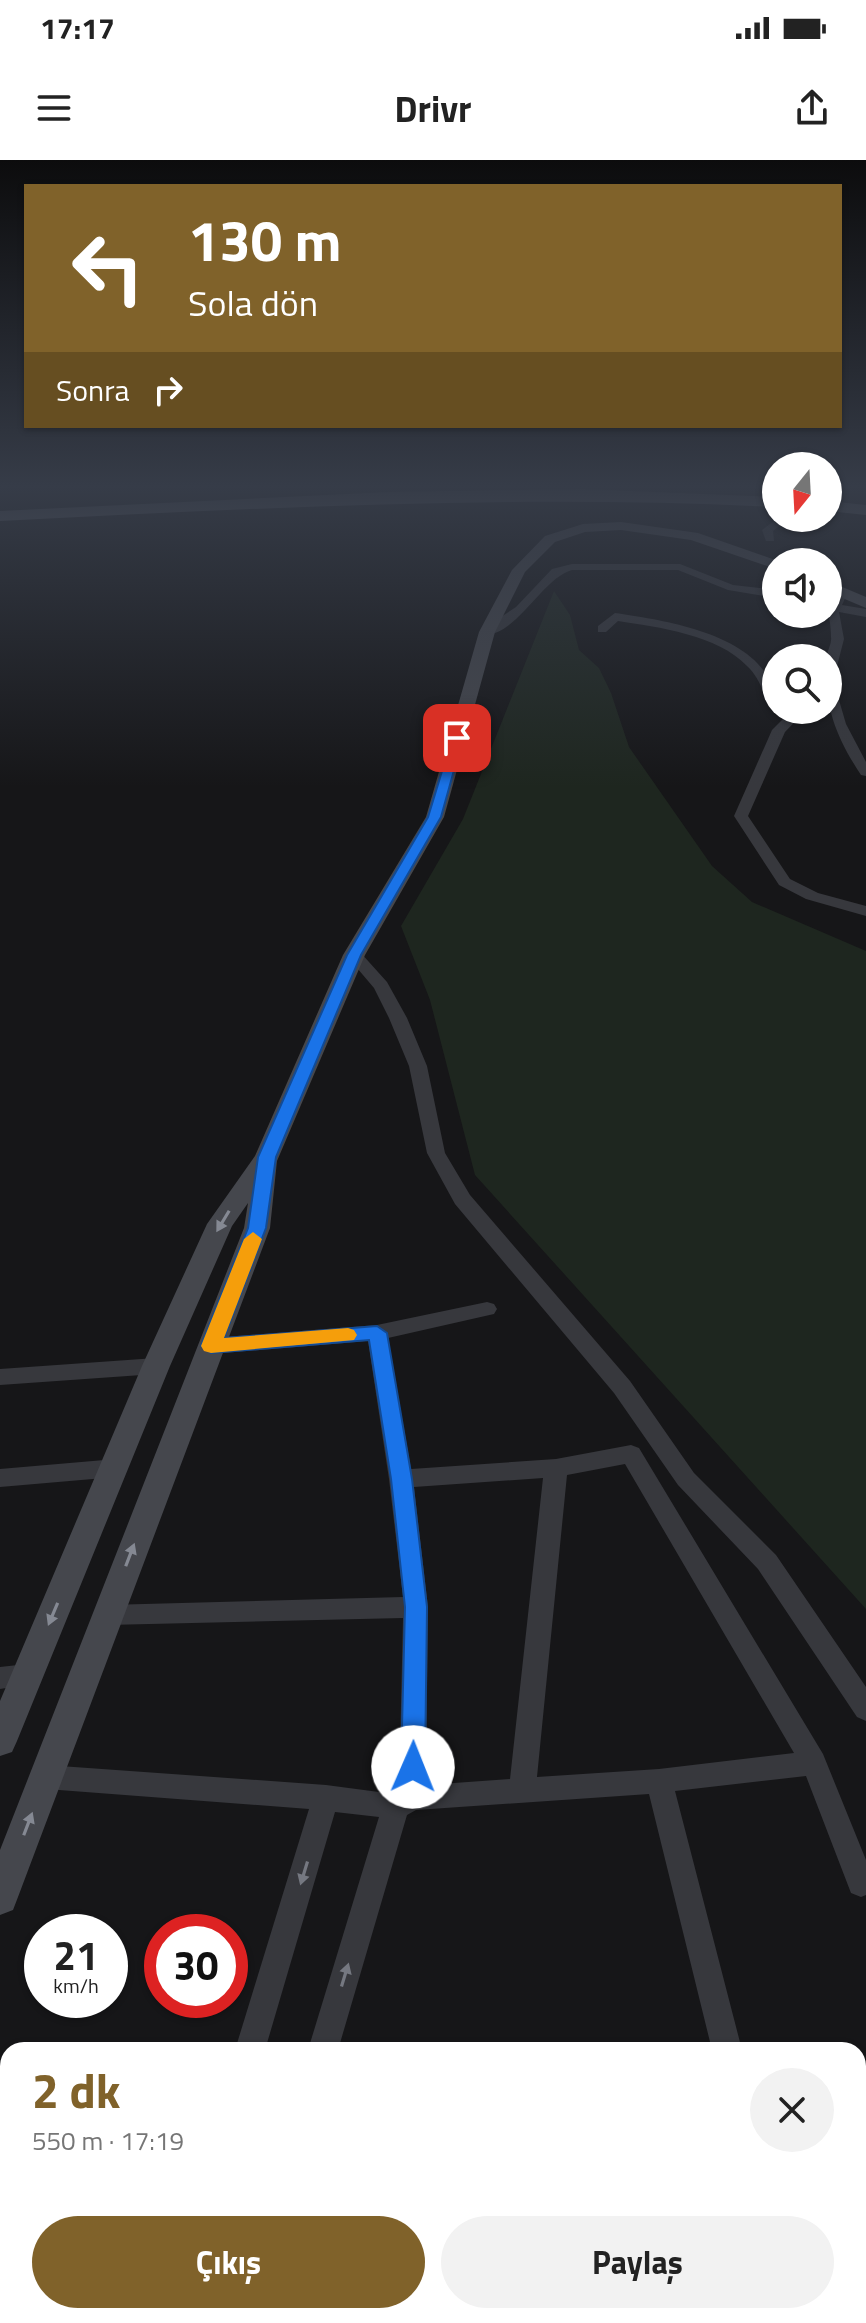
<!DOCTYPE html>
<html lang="tr">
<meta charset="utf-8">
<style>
body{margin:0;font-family:"Titillium Web",sans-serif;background:#f2f2f2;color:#222;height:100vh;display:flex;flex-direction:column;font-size:30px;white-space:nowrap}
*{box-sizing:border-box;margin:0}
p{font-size:26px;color:#767676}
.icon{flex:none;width:44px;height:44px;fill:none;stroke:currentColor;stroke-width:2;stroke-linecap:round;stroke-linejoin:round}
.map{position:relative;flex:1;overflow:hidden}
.sheet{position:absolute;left:0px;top:1882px;width:866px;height:282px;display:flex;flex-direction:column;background:#fff;border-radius:24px 24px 0 0;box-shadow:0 2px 6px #0004}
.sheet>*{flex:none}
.banner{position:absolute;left:24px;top:24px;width:818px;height:244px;border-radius:0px;box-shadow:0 2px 6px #0004;background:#80622a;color:#fff;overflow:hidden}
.needle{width:52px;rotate:198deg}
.buttons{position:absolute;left:762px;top:292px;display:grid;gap:16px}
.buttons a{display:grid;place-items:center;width:80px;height:80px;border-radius:50%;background:#fff;box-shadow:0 2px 6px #0004;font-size:40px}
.speed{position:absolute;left:24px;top:1754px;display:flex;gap:16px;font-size:40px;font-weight:700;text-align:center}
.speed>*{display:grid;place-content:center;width:104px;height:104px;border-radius:50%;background:#fff;box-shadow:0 2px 6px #0004;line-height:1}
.speed small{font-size:20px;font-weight:400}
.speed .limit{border:12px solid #d22;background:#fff;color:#111}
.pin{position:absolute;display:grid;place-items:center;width:68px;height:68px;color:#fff;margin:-34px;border-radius:16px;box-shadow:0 4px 12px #0006}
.me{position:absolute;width:88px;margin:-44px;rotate:1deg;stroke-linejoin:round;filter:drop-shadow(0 0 6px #0008)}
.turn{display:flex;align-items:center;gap:28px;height:168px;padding:0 32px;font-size:36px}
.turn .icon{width:104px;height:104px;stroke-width:2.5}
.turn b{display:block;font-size:56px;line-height:68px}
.then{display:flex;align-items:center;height:76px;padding:0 32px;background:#0003;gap:16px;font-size:30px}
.round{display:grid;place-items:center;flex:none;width:84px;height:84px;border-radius:42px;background:#f2f2f2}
.headline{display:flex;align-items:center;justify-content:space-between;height:136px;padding:0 32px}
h1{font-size:48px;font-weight:700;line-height:60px;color:#80622a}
.primary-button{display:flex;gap:16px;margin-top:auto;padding:16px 32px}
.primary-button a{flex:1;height:92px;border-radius:48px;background:#80622a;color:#fff;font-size:32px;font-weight:700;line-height:92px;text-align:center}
.primary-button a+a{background:#f2f2f2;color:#222}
.status{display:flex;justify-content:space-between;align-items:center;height:56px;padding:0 40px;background:#fff;direction:ltr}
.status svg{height:22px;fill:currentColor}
header{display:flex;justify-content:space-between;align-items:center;height:104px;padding:0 32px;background:#fff;font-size:36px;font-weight:700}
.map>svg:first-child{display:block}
.green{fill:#1e261f}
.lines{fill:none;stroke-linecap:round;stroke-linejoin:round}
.street{fill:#37383d;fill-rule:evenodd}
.secondary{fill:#45474d;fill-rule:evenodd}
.highway{fill:#63666e;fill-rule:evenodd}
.oneway{fill:#858993}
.oneway2{fill:#757881}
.route{fill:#1a73e8;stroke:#114b97;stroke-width:2}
.slow{fill:#f59e0b}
</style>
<div class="status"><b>17:17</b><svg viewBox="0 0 49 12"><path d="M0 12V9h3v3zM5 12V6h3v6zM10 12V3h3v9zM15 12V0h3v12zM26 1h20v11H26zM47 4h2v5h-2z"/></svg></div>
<header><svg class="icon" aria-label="menu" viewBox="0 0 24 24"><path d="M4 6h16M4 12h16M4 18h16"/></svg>Drivr<svg class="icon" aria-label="share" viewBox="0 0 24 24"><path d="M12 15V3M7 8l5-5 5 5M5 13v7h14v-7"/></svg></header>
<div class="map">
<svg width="866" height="2163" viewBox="0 0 866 2163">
<rect width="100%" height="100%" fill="#161618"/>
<polygon class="green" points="554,431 570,455 579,490 599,508 611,533 629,587 712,706 752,742 866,791 866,1449 475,1015 430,840 401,766 463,659"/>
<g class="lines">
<g class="street">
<polygon points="778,358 790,358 773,371 774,381 766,381 762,370"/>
<path d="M572 404H680L733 425 776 430V438L728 430 678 410H572C542 418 516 477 483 475V469L516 447 552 409Z"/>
<path d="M842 428 848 432 842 445 866 449V457L839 452 844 479 836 510 839 540 846 564 866 602V616L861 615C834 574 823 542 827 495 828 489 832 483 831 477 831 463 828 455 828 442L831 443 838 430Z"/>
<path d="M615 453C670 461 776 477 776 548L769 544C763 531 758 516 747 506 718 475 658 467 618 461L606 472H598V466Z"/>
<polygon points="792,550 806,550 785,572 748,656 790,719 818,733 866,746 866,756 806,739 779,725 734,656 772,570"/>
<polygon points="354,790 360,792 387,822 407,858 427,906 445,993 470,1035 630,1221 694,1313 776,1395 866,1527 866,1561 857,1557 758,1409 678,1325 614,1233 455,1044 427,993 409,906 389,858 374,828 346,795"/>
<path d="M487 1142 494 1144 497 1149 494 1154 388 1178 411 1309 556 1299 631 1285 639 1288 823 1594 866 1700V1735L861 1737 851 1733 806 1616 675 1631 742 1890H712L649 1634 416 1650 407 1655 338 1890H308L379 1657 335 1652 265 1890H235L309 1649 46 1629 37 1626 33 1617 37 1608 46 1605 326 1625 394 1634 399 1631 403 1458 107 1465 98 1462 95 1455 98 1448 107 1445 403 1437 389 1319 368 1181 211 1194 203 1191 200 1186 203 1181 211 1178 377 1165ZM625 1304 794 1593 659 1609 537 1617 567 1315ZM543 1318 510 1619 426 1625 428 1447 414 1327Z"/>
<polygon points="156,1198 164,1200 167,1206 164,1212 156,1214 0,1225 0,1209"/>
<polygon points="116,1299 124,1302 127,1308 124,1314 116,1317 0,1327 0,1309"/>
<polygon points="27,1504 36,1507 40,1515 36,1523 0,1529 0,1507"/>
<polygon points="858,2137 866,2140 866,2163 845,2163 842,2156 858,2156"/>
<polygon points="148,2156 182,2156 180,2163 146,2163"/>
<polygon points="225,2156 259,2156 257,2163 223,2163"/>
</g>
<g class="secondary">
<polygon points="621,362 698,373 781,402 776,402 776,409 691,380 621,370 585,372 555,382 525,412 495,472 444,657 365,795 277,1001 270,1068 18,1737 13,1750 0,1755 0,1690 244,1068 248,1043 232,1066 170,1206 17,1581 12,1592 0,1596 0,1541 142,1206 207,1064 255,996 343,795 426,657 479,472 512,410 545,376 583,364"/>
<polygon points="828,421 866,437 866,448 828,432"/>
</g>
<g class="highway">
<path d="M582 329 776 337V347C517 334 259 348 0 361V351L388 332Z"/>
<polygon points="828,341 866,345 866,355 828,351"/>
</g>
</g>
<defs><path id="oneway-solid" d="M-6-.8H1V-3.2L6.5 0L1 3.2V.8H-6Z" transform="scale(2)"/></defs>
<g class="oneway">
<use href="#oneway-solid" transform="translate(223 1061) rotate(121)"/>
<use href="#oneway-solid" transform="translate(130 1395) rotate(-69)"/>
<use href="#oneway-solid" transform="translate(53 1454) rotate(113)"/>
<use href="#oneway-solid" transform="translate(28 1664) rotate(-69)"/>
</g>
<g class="oneway2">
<use href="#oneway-solid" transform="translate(304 1713) rotate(107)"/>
<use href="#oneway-solid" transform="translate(345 1815) rotate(-73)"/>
</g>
<linearGradient id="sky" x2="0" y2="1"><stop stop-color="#0c0c0d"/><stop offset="0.52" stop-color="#363c48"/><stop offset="1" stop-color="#363c48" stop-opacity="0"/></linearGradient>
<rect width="866" height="627" fill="url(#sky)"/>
<polygon class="route" points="453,575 463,578 441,657 361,795 276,997 266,1068 224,1178 377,1166 387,1173 412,1319 427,1447 425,1607 422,1614 413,1618 404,1614 401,1607 405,1447 391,1319 369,1180 211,1193 201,1186 248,1068 258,997 347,795 428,657"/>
<polygon class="slow" points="253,1072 262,1079 224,1178 348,1168 354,1170 357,1175 354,1180 211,1193 204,1191 201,1186 244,1079"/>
</svg>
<div class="buttons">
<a><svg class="needle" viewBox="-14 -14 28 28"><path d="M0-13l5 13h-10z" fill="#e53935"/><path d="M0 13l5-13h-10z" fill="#767676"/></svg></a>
<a><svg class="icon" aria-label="sound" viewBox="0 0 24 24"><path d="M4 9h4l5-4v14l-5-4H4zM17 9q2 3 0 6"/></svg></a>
<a><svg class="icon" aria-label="search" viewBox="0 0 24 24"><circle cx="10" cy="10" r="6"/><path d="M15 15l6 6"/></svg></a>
</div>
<div class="speed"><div>21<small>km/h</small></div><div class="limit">30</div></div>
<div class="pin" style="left:457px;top:578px;background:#d93025"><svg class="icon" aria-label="arrive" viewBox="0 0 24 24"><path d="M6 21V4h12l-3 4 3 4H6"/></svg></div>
<svg class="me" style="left:413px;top:1607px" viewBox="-20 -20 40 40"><circle r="19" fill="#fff"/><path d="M0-13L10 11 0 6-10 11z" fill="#1a73e8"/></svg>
<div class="banner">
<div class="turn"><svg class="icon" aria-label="left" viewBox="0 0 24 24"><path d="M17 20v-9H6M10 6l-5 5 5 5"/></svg><div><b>130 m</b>Sola dön</div></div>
<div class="then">Sonra<svg class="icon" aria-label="right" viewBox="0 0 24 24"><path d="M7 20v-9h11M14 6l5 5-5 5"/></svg></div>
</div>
<section class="sheet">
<div class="headline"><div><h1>2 dk</h1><p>550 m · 17:19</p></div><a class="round"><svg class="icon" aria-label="close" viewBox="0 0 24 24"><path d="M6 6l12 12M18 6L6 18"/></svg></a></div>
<div class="primary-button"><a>Çıkış</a><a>Paylaş</a></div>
</section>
</div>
